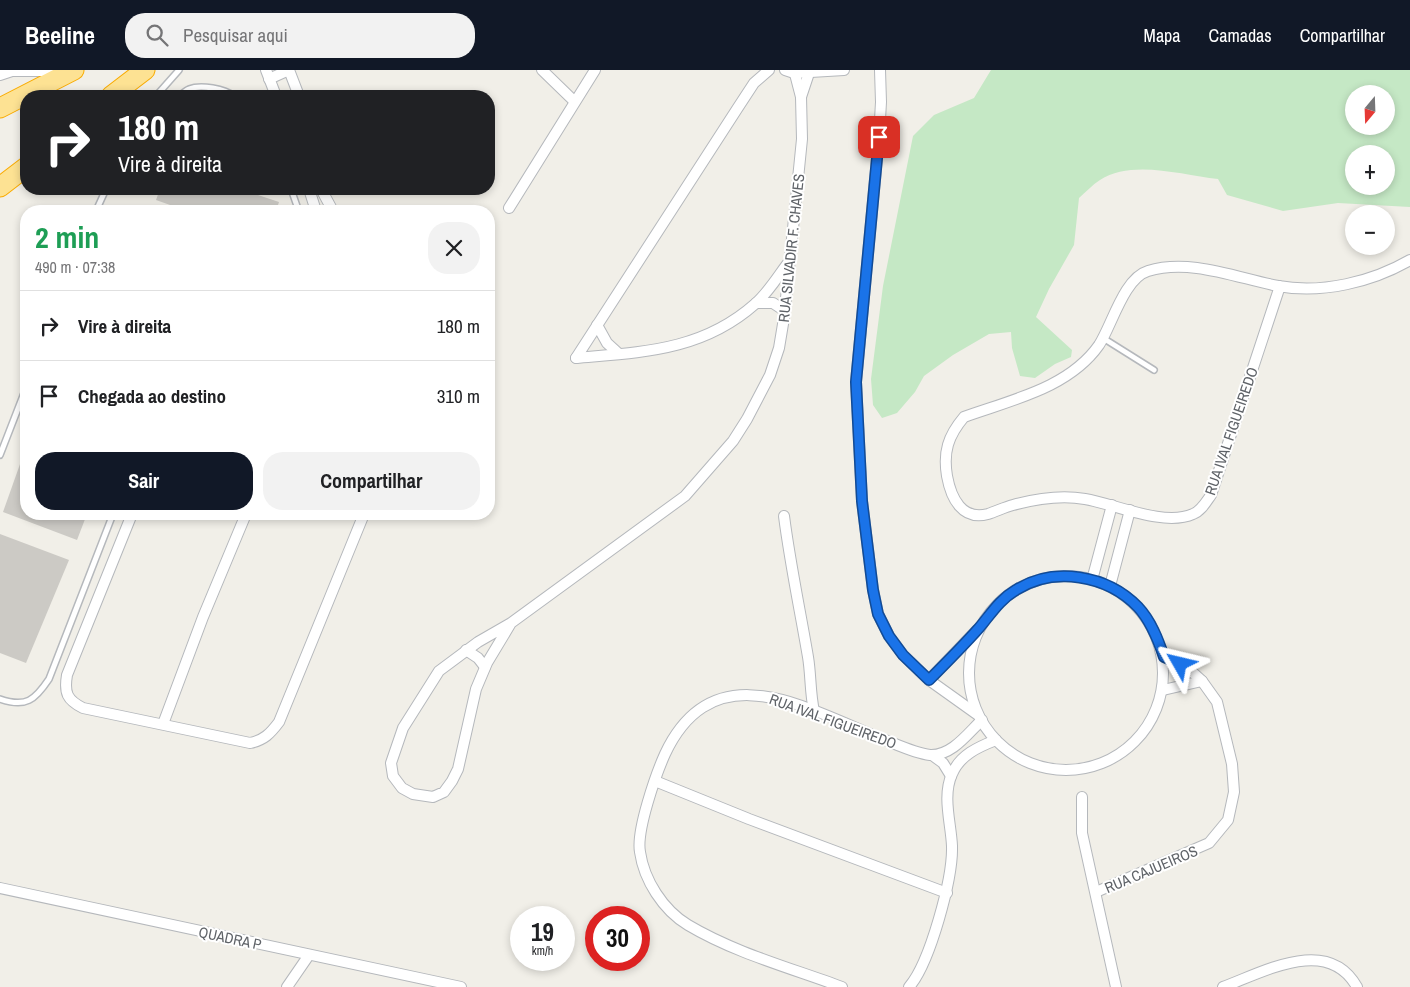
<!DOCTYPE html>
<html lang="pt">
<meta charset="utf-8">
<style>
body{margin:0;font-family:"Archivo Narrow",sans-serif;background:#f2f2f2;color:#202124;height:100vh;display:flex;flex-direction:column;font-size:19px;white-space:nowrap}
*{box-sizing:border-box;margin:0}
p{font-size:16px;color:#757577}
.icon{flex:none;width:28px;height:28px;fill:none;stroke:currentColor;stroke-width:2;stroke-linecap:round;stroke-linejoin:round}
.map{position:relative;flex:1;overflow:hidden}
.sheet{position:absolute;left:20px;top:135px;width:475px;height:315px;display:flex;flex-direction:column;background:#fff;border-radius:20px;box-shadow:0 2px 8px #0003}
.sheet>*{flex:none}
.banner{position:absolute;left:20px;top:20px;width:475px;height:105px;border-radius:20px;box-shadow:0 2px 8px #0003;background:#202124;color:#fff;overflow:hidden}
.needle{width:32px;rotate:199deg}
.controls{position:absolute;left:1345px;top:15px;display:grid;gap:10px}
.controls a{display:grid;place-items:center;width:50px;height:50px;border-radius:50%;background:#fff;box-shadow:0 2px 8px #0003;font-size:25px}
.speed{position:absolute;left:510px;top:836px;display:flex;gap:10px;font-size:25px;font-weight:700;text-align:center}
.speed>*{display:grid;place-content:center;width:65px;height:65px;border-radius:50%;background:#fff;box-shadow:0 2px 8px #0003;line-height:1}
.speed small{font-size:12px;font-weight:400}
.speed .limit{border:8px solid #d22;background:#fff;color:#111}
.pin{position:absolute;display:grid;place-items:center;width:42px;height:42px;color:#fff;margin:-21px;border-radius:10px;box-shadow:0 2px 8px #0006}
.me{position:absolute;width:55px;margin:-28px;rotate:307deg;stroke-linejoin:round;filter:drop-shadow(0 0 4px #0008)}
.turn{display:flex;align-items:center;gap:18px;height:105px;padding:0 15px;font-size:22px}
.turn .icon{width:65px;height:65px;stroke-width:2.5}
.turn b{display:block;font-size:35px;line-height:42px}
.round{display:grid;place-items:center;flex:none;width:52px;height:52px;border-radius:20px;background:#f2f2f2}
.summary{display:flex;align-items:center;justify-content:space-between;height:85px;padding:0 15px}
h1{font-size:30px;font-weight:700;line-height:38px;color:#1e9e55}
.primary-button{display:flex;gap:10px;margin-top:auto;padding:10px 15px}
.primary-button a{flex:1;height:58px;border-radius:20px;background:#111827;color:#fff;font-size:20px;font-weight:700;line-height:58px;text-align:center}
.primary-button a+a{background:#f2f2f2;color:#202124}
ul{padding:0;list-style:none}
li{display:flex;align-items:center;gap:15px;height:70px;padding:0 15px;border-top:1px solid #e0e0e0}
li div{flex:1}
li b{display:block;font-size:19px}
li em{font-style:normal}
header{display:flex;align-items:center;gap:30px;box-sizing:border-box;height:70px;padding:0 25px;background:#111827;color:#fff}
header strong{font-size:24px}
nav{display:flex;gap:28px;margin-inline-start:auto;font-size:18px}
.search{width:350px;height:45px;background:#f2f2f2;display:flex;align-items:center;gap:12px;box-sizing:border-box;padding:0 18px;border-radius:20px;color:#757577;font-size:19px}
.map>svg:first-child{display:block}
.green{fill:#c5e8c5;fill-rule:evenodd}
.building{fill:#cccac5}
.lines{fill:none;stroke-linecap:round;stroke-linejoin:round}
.lane-casing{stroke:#b5b8bc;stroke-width:8}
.street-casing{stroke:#b5b8bc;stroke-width:12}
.highway-casing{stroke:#f9ab00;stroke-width:21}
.lane{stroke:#fff;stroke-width:5}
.street{stroke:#fff;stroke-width:10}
.highway{stroke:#fde293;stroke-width:19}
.route-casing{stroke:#114b97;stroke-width:12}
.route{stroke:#1a73e8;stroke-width:9}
.labels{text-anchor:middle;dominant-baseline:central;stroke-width:4;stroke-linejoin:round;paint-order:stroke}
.street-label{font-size:15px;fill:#5f6368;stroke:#fff}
</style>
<header>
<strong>Beeline</strong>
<div class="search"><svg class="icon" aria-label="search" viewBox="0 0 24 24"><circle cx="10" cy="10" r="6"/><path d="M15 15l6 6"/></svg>Pesquisar aqui</div>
<nav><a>Mapa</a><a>Camadas</a><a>Compartilhar</a></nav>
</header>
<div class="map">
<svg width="1410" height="917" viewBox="0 0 1410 917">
<rect width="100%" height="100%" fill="#f1efe8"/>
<path class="green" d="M991 0H1410V137L1338 133 1283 141 1227 125 1218 109C1182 105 1132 89 1100 110 1092 115 1086 122 1079 128L1074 175 1049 219 1036 247 1072 280 1071 287 1055 294 1035 308 1020 306 1012 278 1011 262 989 264 953 285 924 306 915 322 897 343 882 348 873 335 871 309 883 216 913 66 934 45 974 28ZM1354 24H1386V56H1354ZM1354 84H1386V116H1354Z"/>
<g class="building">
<polygon points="160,119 261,119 258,125 279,132 276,141 187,141 156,130"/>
<polygon points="25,380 26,444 87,444 77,470 3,442"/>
<polygon points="0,464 69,490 26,593 0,583"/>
</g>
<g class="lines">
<g class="lane-casing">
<g id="lane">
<polyline points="156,26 179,0"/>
<path d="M179 26C182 24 186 20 189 19 201 14 225 19 234 26"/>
<polyline points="291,119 297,136 295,141"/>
<polyline points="96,141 106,119"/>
<polyline points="1103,268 1154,300"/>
<polyline points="0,385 26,318"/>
<path d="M0 629C26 638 35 630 49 609L113 444"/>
</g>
</g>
<g class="street-casing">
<g id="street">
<polyline points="266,0 276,26"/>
<polyline points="289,0 299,26"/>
<polyline points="542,0 574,31"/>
<polyline points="785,0 794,3 844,0"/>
<polyline points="880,0 881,32 879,67 856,312 862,431 873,520 878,544 889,566 903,585 929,610 978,645"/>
<polyline points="0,5 12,1 64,1"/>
<polyline points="269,9 289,0"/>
<polyline points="801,27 810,0"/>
<polyline points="309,119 316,141"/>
<polyline points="321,119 333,141"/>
<polyline points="509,138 595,0"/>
<path d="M1280 216 1211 425C1206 432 1201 441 1193 444 1164 457 1115 434 1085 429 1063 425 1035 429 1013 435 1005 437 997 441 988 444 962 451 951 428 947 406 943 382 948 366 964 347 1011 330 1069 318 1099 275 1112 255 1124 208 1148 201 1190 188 1237 208 1278 216 1322 224 1372 212 1410 190"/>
<polyline points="756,233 773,233 785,241"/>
<polyline points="597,255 607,273 619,284"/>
<polyline points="576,288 737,39 754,13 769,0"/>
<path d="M576 288C642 282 702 281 755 234 768 223 778 206 788 193"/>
<path d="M132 444 67 605C64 623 67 630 83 638L250 673C264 670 270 664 279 652L364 444"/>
<path d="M784 446C790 493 800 540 808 587 811 605 810 623 814 641"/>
<circle cx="1066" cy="603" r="97"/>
<polyline points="1092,510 1112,435"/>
<polyline points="1110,516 1130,440"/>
<polyline points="511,553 487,593 476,619 458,699 452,711 444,722 433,727 413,724 402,718 393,706 391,693 403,658 439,601 478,572 511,553 685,426 733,371 747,349 770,305 779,278 784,248 802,69 801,27 794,0"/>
<polyline points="466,580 478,588 485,597"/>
<polyline points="929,610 977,560"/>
<polyline points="1163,620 1202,611"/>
<polyline points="163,654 203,547 246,444"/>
<polyline points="932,685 943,693 951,706"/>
<polyline points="655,711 749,749 947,823"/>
<polyline points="1082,727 1082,763 1116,917"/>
<polyline points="0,818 461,917"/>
<polyline points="1096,822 1209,773 1228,750 1234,722 1232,694 1217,632 1202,611 1191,601 1164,587"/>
<polyline points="287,917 309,885"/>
<path d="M842 917C791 898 735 883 688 855 663 840 644 810 640 782 636 761 656 704 665 684 713 582 804 637 880 668 896 674 914 683 930 685 952 686 968 663 982 650"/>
<path d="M909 917C930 893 953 808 952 776 951 753 942 726 952 704 960 685 978 677 996 670"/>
<path d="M1223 917C1264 902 1328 865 1357 917"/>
</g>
</g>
<g class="highway-casing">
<g id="highway">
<polyline points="111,26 145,0"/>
<polyline points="0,38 74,0"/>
<polyline points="0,117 26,97"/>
</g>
</g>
<use href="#lane" class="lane"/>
<use href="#street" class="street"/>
<use href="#highway" class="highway"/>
</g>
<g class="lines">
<g class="route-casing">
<path id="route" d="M879 67 856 312 862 431 873 520 878 544 889 566 903 585 929 610C946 593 963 576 979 558 991 544 999 530 1016 520 1054 496 1107 505 1138 537 1151 551 1158 569 1164 587L1180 594"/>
</g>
<use href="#route" class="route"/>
</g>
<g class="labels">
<g class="street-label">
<text transform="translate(791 178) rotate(-84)">RUA SILVADIR F. CHAVES</text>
<text transform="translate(1231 361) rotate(-71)">RUA IVAL FIGUEIREDO</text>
<text transform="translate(833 651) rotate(20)">RUA IVAL FIGUEIREDO</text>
<text transform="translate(1151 799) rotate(-23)">RUA CAJUEIROS</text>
<text transform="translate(230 868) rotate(12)">QUADRA P</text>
</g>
</g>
</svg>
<div class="controls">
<a><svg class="needle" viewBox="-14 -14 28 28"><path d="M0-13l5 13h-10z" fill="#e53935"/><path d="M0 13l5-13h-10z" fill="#757577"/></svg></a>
<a>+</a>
<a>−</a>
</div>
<div class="speed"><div>19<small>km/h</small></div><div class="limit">30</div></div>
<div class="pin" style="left:879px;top:67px;background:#d93025"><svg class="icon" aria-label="arrive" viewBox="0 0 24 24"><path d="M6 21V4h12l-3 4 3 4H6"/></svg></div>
<svg class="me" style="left:1180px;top:594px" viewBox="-20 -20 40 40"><path d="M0-17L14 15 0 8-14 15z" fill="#1a73e8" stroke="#fff" stroke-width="4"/></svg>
<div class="banner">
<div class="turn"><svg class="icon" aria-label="right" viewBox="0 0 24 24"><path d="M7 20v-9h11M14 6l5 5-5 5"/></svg><div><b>180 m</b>Vire à direita</div></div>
</div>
<section class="sheet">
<div class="summary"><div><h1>2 min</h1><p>490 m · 07:38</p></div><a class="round"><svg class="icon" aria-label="close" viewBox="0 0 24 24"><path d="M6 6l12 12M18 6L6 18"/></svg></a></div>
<ul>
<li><svg class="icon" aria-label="right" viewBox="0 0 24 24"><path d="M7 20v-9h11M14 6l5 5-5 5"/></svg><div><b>Vire à direita</b></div><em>180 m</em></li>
<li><svg class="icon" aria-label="arrive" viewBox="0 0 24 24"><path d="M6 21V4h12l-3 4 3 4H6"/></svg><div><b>Chegada ao destino</b></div><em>310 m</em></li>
</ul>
<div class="primary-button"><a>Sair</a><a>Compartilhar</a></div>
</section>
</div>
